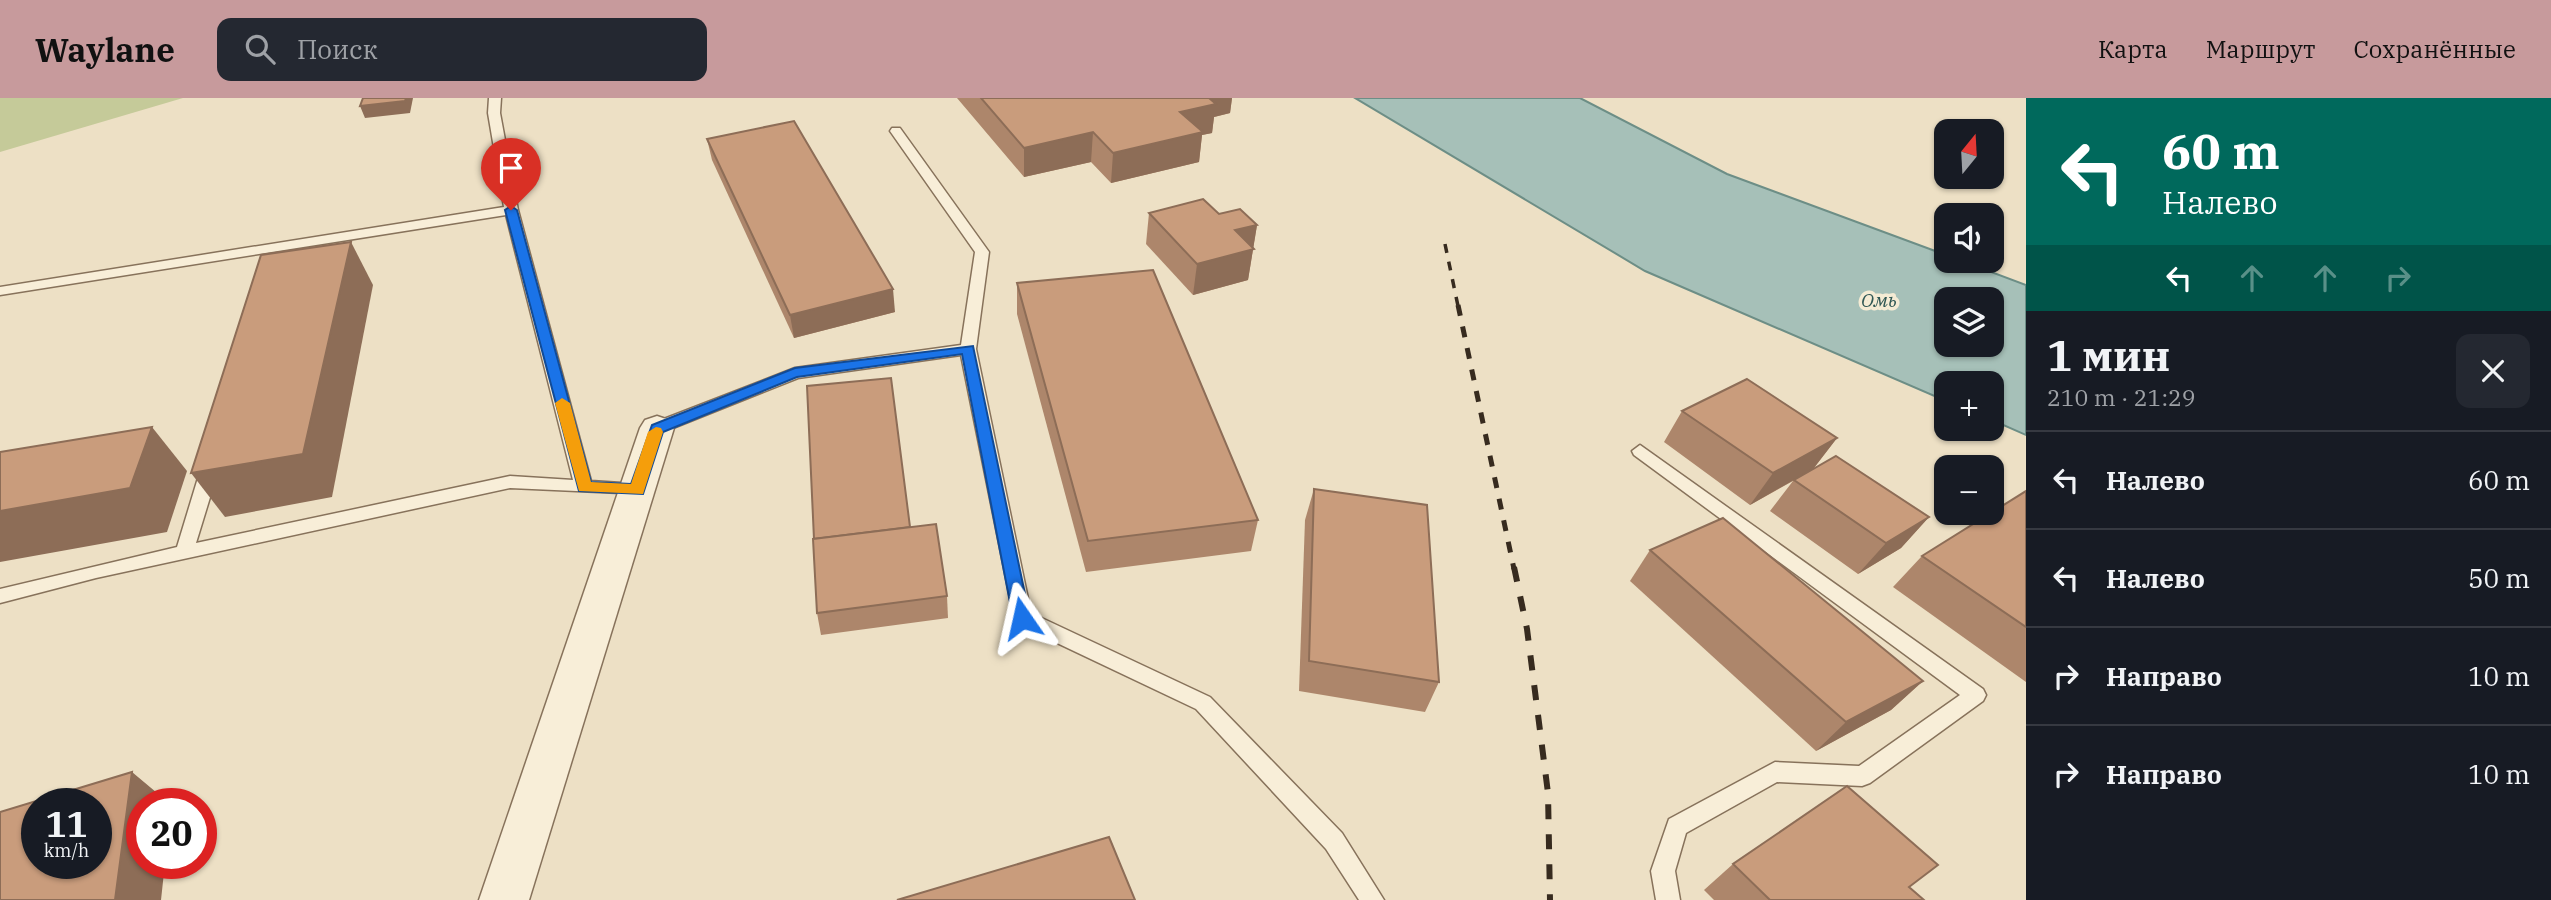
<!DOCTYPE html>
<html lang="ru">
<meta charset="utf-8">
<style>
body{margin:0;font-family:"IBM Plex Serif",serif;background:#242831;color:#f1f3f6;height:100vh;display:flex;flex-direction:column;font-size:26px;white-space:nowrap}
*{box-sizing:border-box;margin:0}
p{font-size:23px;color:#9ea1a6}
.icon{flex:none;width:38px;height:38px;fill:none;stroke:currentColor;stroke-width:2;stroke-linecap:round;stroke-linejoin:round}
.map{position:relative;flex:1;overflow:hidden}
.sheet{display:flex;flex-direction:column;background:#171b24;width:525px}
.sheet>*{flex:none}
.guide{background:#00695c;color:#fff;overflow:hidden}
.needle{width:46px;rotate:18deg}
.fabs{position:absolute;left:1934px;top:21px;display:grid;gap:14px}
.fabs a{display:grid;place-items:center;width:70px;height:70px;border-radius:14px;background:#171b24;box-shadow:0 2px 5px #0004;font-size:35px}
.speed{position:absolute;left:21px;top:690px;display:flex;gap:14px;font-size:35px;font-weight:700;text-align:center}
.speed>*{display:grid;place-content:center;width:91px;height:91px;border-radius:50%;background:#171b24;box-shadow:0 2px 5px #0004;line-height:1}
.speed small{font-size:18px;font-weight:400}
.speed .limit{border:10px solid #d22;background:#fff;color:#111}
.pin{position:absolute;display:grid;place-items:center;width:60px;height:60px;color:#fff;margin:-72px -30px;border-radius:50% 50% 50% 0;rotate:-45deg;box-shadow:0 0 7px #0007}
.pin .icon{rotate:45deg}
.me{position:absolute;width:77px;margin:-38px;rotate:349deg;stroke-linejoin:round;filter:drop-shadow(0 0 5px #0008)}
.turn{display:flex;align-items:center;gap:24px;height:147px;padding:0 21px;font-size:32px}
.turn .icon{width:91px;height:91px;stroke-width:2.5}
.turn b{display:block;font-size:49px;line-height:60px}
.lanes{display:flex;align-items:center;height:66px;padding:0 21px;background:#0003;justify-content:center;gap:35px;direction:ltr}
.lanes .off{opacity:.35}
.round{display:grid;place-items:center;flex:none;width:74px;height:74px;border-radius:14px;background:#242831}
.summary{display:flex;align-items:center;justify-content:space-between;height:119px;padding:0 21px}
h1{font-size:42px;font-weight:700;line-height:52px}
ul{padding:0;list-style:none}
li{display:flex;align-items:center;gap:21px;height:98px;padding:0 21px;border-top:2px solid #363941}
li div{flex:1}
li b{display:block;font-size:26px}
li em{font-style:normal}
header{display:flex;align-items:center;gap:42px;box-sizing:border-box;height:98px;padding:0 35px;background:#c79a9c;color:#111}
header strong{font-size:33px}
nav{display:flex;gap:38px;margin-inline-start:auto;font-size:24px}
.search{width:490px;height:63px;background:#242831;display:flex;align-items:center;gap:18px;box-sizing:border-box;padding:0 24px;border-radius:14px;color:#9ea1a6;font-size:26px}
main{display:flex;flex:1;min-height:0}
.map>svg:first-child{display:block}
.green{fill:#c5ca99}
.water{fill:#a6c0b8;stroke:#6d8e86;stroke-width:2;fill-rule:evenodd}
.lines{fill:none;stroke-linecap:round;stroke-linejoin:round}
.lane-casing{stroke:#87725b;stroke-width:3}
.street-casing{stroke:#87725b;stroke-width:3}
.lane{fill:#f8eed8;fill-rule:evenodd}
.street{fill:#f8eed8;fill-rule:evenodd}
.rail-far2{stroke:#372b1f;stroke-width:3.5;stroke-dasharray:9 9;stroke-linecap:butt}
.rail-far1{stroke:#372b1f;stroke-width:5;stroke-dasharray:11 11;stroke-linecap:butt}
.rail{stroke:#372b1f;stroke-width:6;stroke-dasharray:15 15;stroke-linecap:butt}
.wall{fill:#ad866b}
.shaded-wall{fill:#8d6d57}
.building{fill:#c99c7c;stroke:#8d6d57;stroke-width:2;fill-rule:evenodd}
.route{fill:#1a73e8;stroke:#114b97;stroke-width:2}
.slow{fill:#f59e0b}
.labels{text-anchor:middle;dominant-baseline:central;stroke-width:7;stroke-linejoin:round;paint-order:stroke}
.water-label{font-size:19px;font-style:italic;fill:#2f5754;stroke:#f4ebd4}
</style>
<header>
<strong>Waylane</strong>
<div class="search"><svg class="icon" aria-label="search" viewBox="0 0 24 24"><circle cx="10" cy="10" r="6"/><path d="M15 15l6 6"/></svg>Поиск</div>
<nav><a>Карта</a><a>Маршрут</a><a>Сохранённые</a></nav>
</header>
<main>
<div class="map">
<svg width="2026" height="802" viewBox="0 0 2026 802">
<rect width="100%" height="100%" fill="#ede0c5"/>
<polygon class="green" points="0,0 183,0 0,54"/>
<path class="water" d="M1355 0H1580L1727 76 1946 157V163H1962L2026 187V337L1992 322V285H1946V303L1645 173ZM1946 201H1992V247H1946Z"/>
<g class="lines">
<g class="lane-casing">
<g id="lane">
<polygon points="489,0 501,0 500,15 518,112 591,383 637,386 643,388 646,392 643,396 510,390 96,480 0,505 0,491 177,449 201,370 210,364 219,370 196,445 510,378 573,382 506,117 0,197 0,189 504,109 488,15"/>
<polygon points="892,30 900,30 989,154 976,251 1031,515 1210,599 1342,735 1384,802 1359,802 1326,751 1196,611 1015,525 961,257 798,280 663,334 651,334 649,330 651,326 795,270 961,247 975,154 890,33"/>
<polygon points="1640,347 1983,591 1986,597 1983,603 1870,685 1862,688 1777,684 1686,735 1675,773 1680,802 1656,802 1651,773 1669,721 1775,664 1859,668 1960,597 1634,357 1632,353"/>
</g>
</g>
<g class="street-casing">
<polygon id="street" points="657,318 669,322 674,330 529,802 479,802 640,330 645,322"/>
</g>
<use href="#lane" class="lane"/>
<use href="#street" class="street"/>
<polyline class="rail-far2" points="1445,146 1458,208"/>
<polyline class="rail-far1" points="1458,207 1514,471"/>
<polyline class="rail" points="1514,469 1527,531 1548,695 1550,802"/>
</g>
<g class="wall">
<polygon points="957,0 1232,0 1230,15 1214,19 1212,35 1202,37 1199,64 1111,85 1091,64 1024,79"/>
<polygon points="707,41 895,214 794,240 712,62"/>
<polygon points="1149,115 1219,116 1257,127 1248,182 1193,197 1146,146"/>
<polygon points="1017,185 1258,422 1251,453 1086,474 1017,216"/>
<polygon points="1682,313 1837,340 1814,370 1929,419 1901,450 1858,476 1770,413 1793,383 1750,407 1664,344"/>
<polygon points="1314,391 1439,584 1425,614 1299,593 1305,422"/>
<polygon points="2026,393 2026,584 1893,489 1922,458"/>
<polygon points="910,429 947,498 948,520 821,537 817,515"/>
<polygon points="1650,452 1923,583 1891,612 1816,653 1630,483"/>
<polygon points="1733,766 1909,789 1924,802 1714,802 1704,792"/>
</g>
<g class="shaded-wall">
<polygon points="406,0 413,0 410,15 365,20 360,8"/>
<polygon points="1201,0 1232,0 1230,15 1214,19 1212,35 1202,37 1199,64 1111,85 1113,55 1180,14"/>
<polygon points="1093,34 1091,64 1024,79 1024,50"/>
<polygon points="1257,127 1248,182 1193,197 1197,166 1235,132"/>
<polygon points="351,144 373,187 332,399 225,419 191,375"/>
<polygon points="893,191 895,214 794,240 790,217"/>
<polygon points="152,329 187,373 167,434 0,464 0,413"/>
<polygon points="1837,340 1813,371 1750,407 1773,375"/>
<polygon points="1929,419 1901,450 1858,476 1886,445"/>
<polygon points="1923,583 1891,612 1816,653 1846,624"/>
<polygon points="132,674 169,705 142,705 142,765 165,765 161,802 115,802"/>
</g>
<g class="building">
<polygon points="363,0 406,0 405,3 360,8"/>
<polygon points="981,0 1209,0 1216,6 1180,14 1203,34 1113,55 1093,34 1024,50"/>
<polygon points="794,23 893,191 790,217 707,41"/>
<polygon points="1203,101 1219,116 1240,111 1257,127 1235,132 1254,151 1197,166 1149,115"/>
<polygon points="351,144 303,356 191,375 261,157"/>
<polygon points="1153,172 1258,422 1088,443 1017,185"/>
<polygon points="891,280 910,429 814,441 807,288"/>
<polygon points="1747,281 1837,340 1773,375 1682,313"/>
<polygon points="152,329 130,390 0,413 0,354"/>
<polygon points="1836,358 1929,419 1886,445 1794,382"/>
<polygon points="1314,391 1427,407 1439,584 1309,563"/>
<polygon points="2026,393 2026,529 1922,458"/>
<polygon points="1723,420 1923,583 1846,624 1650,452"/>
<polygon points="936,426 947,498 817,515 813,441"/>
<path d="M132 674 115 802H0V714ZM37 705H96V765H37Z"/>
<polygon points="1847,688 1938,767 1909,789 1924,802 1770,802 1733,766"/>
<polygon points="1109,739 1135,802 897,802"/>
</g>
<polygon class="route" points="511,108 517,112 591,384 631,386 652,327 795,270 973,248 1030,520 1028,525 1022,527 1013,520 962,256 797,279 663,334 643,396 579,393 505,112"/>
<polygon class="slow" points="562,300 570,305 591,384 631,386 648,334 656,329 661,330 663,334 643,396 579,393 555,305"/>
<g class="labels">
<g class="water-label">
<text x="1879" y="202">Омь</text>
</g>
</g>
</svg>
<div class="fabs">
<a><svg class="needle" viewBox="-14 -14 28 28"><path d="M0-13l5 13h-10z" fill="#e53935"/><path d="M0 13l5-13h-10z" fill="#9ea1a6"/></svg></a>
<a><svg class="icon" aria-label="sound" viewBox="0 0 24 24"><path d="M4 9h4l5-4v14l-5-4H4zM17 9q2 3 0 6"/></svg></a>
<a><svg class="icon" aria-label="layers" viewBox="0 0 24 24"><path d="M12 4l9 5-9 5-9-5zM3 14l9 5 9-5"/></svg></a>
<a>+</a>
<a>−</a>
</div>
<div class="speed"><div>11<small>km/h</small></div><div class="limit">20</div></div>
<div class="pin" style="left:511px;top:112px;background:#d93025"><svg class="icon" aria-label="arrive" viewBox="0 0 24 24"><path d="M6 21V4h12l-3 4 3 4H6"/></svg></div>
<svg class="me" style="left:1022px;top:520px" viewBox="-20 -20 40 40"><path d="M0-17L14 15 0 8-14 15z" fill="#1a73e8" stroke="#fff" stroke-width="4"/></svg>
</div>
<section class="sheet">
<div class="guide">
<div class="turn"><svg class="icon" aria-label="left" viewBox="0 0 24 24"><path d="M17 20v-9H6M10 6l-5 5 5 5"/></svg><div><b>60 m</b>Налево</div></div>
<div class="lanes"><svg class="icon" aria-label="left" viewBox="0 0 24 24"><path d="M17 20v-9H6M10 6l-5 5 5 5"/></svg><svg class="icon off" aria-label="ahead" viewBox="0 0 24 24"><path d="M12 20V5M6 11l6-6 6 6"/></svg><svg class="icon off" aria-label="ahead" viewBox="0 0 24 24"><path d="M12 20V5M6 11l6-6 6 6"/></svg><svg class="icon off" aria-label="right" viewBox="0 0 24 24"><path d="M7 20v-9h11M14 6l5 5-5 5"/></svg></div>
</div>
<div class="summary"><div><h1>1 мин</h1><p>210 m · 21:29</p></div><a class="round"><svg class="icon" aria-label="close" viewBox="0 0 24 24"><path d="M6 6l12 12M18 6L6 18"/></svg></a></div>
<ul>
<li><svg class="icon" aria-label="left" viewBox="0 0 24 24"><path d="M17 20v-9H6M10 6l-5 5 5 5"/></svg><div><b>Налево</b></div><em>60 m</em></li>
<li><svg class="icon" aria-label="left" viewBox="0 0 24 24"><path d="M17 20v-9H6M10 6l-5 5 5 5"/></svg><div><b>Налево</b></div><em>50 m</em></li>
<li><svg class="icon" aria-label="right" viewBox="0 0 24 24"><path d="M7 20v-9h11M14 6l5 5-5 5"/></svg><div><b>Направо</b></div><em>10 m</em></li>
<li><svg class="icon" aria-label="right" viewBox="0 0 24 24"><path d="M7 20v-9h11M14 6l5 5-5 5"/></svg><div><b>Направо</b></div><em>10 m</em></li>
</ul>
</section>
</main>
